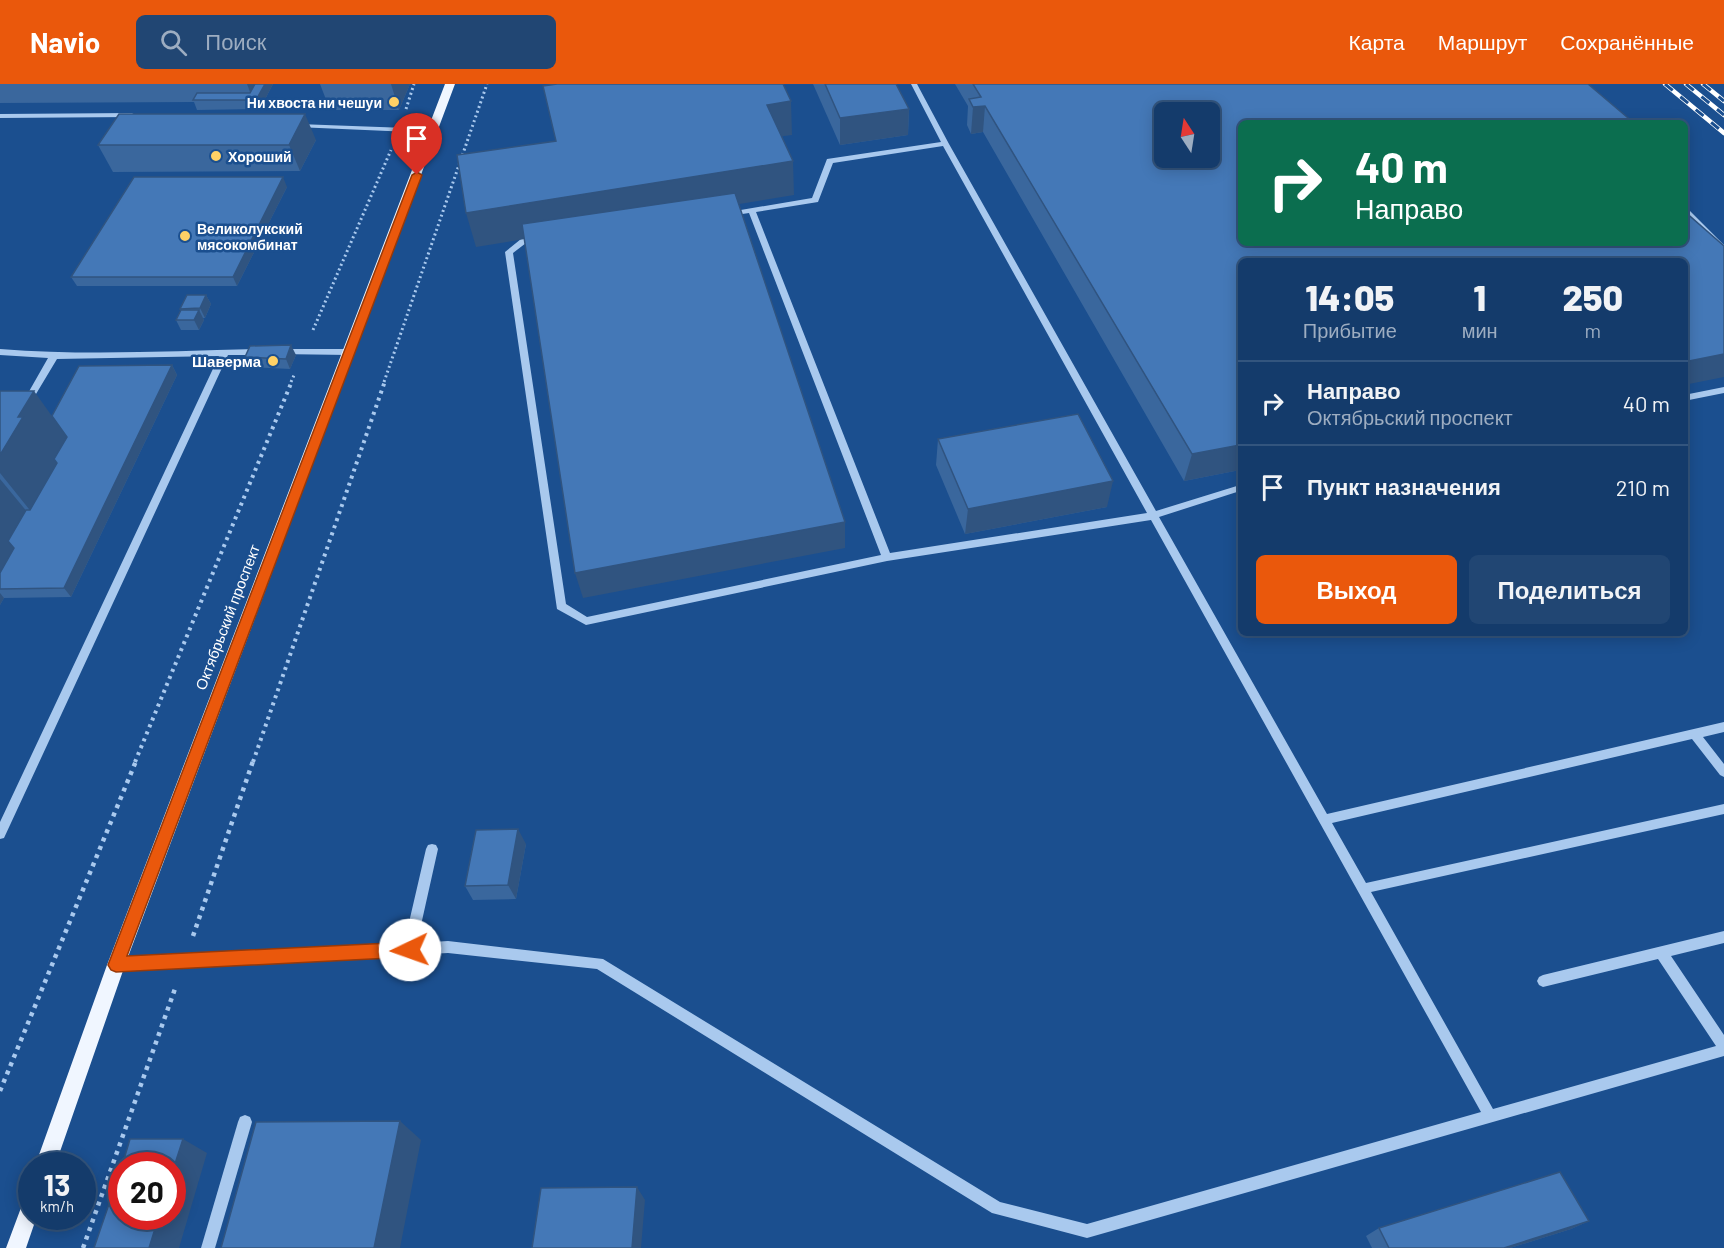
<!DOCTYPE html>
<html lang="ru">
<meta charset="utf-8">
<style>
body{margin:0;font-family:Barlow,sans-serif;background:#214673;color:#f1f3f6;height:100vh;display:flex;flex-direction:column;font-size:22px;white-space:nowrap}
*{box-sizing:border-box;margin:0}
p{font-size:20px;color:#9dadc1}
.icon{flex:none;width:33px;height:33px;fill:none;stroke:currentColor;stroke-width:2;stroke-linecap:round;stroke-linejoin:round}
.map{position:relative;flex:1;overflow:hidden}
.sheet{position:absolute;left:1238px;top:174px;width:450px;height:378px;display:flex;flex-direction:column;background:#143b6b;border-radius:9px;box-shadow:0 3px 15px #0003,0 0 0 2px #33557e}
.sheet>*{flex:none}
.hud{position:absolute;left:1238px;top:36px;width:450px;height:126px;border-radius:9px;box-shadow:0 3px 15px #0003,0 0 0 2px #33557e;background:#0b6e4f;color:#fff;overflow:hidden}
.needle{width:39px;rotate:348deg}
.tools{position:absolute;left:1154px;top:18px;display:grid;gap:12px}
.tools a{display:grid;place-items:center;width:66px;height:66px;border-radius:9px;background:#143b6b;box-shadow:0 3px 15px #0003,0 0 0 2px #33557e;font-size:30px}
.speed{position:absolute;left:18px;top:1068px;display:flex;gap:12px;font-size:30px;font-weight:700;text-align:center}
.speed>*{display:grid;place-content:center;width:78px;height:78px;border-radius:50%;background:#143b6b;box-shadow:0 3px 15px #0003,0 0 0 2px #33557e;line-height:1}
.speed small{font-size:15px;font-weight:400}
.speed .limit{border:9px solid #d22;background:#fff;color:#111}
.pin{position:absolute;display:grid;place-items:center;width:51px;height:51px;color:#fff;margin:-62px -26px;border-radius:50% 50% 50% 0;rotate:-45deg;box-shadow:0 0 6px #0007}
.pin .icon{rotate:45deg}
.me{position:absolute;width:66px;margin:-33px;rotate:267deg;stroke-linejoin:round;filter:drop-shadow(0 0 4px #0008)}
.turn{display:flex;align-items:center;gap:21px;height:126px;padding:0 18px;font-size:27px}
.turn .icon{width:78px;height:78px;stroke-width:2.5}
.turn b{display:block;font-size:42px;line-height:51px}
.eta{display:flex;justify-content:space-evenly;align-items:center;height:102px;text-align:center}
.eta b{font-size:36px;font-weight:800;line-height:42px}
.cta{display:flex;gap:12px;margin-top:auto;padding:12px 18px}
.cta a{flex:1;height:69px;border-radius:9px;background:#ea580c;color:#fff;font-size:24px;font-weight:800;line-height:69px;text-align:center}
.cta a+a{background:#214673;color:#f1f3f6}
ul{padding:0;list-style:none}
li{display:flex;align-items:center;gap:18px;height:84px;padding:0 18px;border-top:2px solid #33557e}
li div{flex:1}
li b{display:block;font-size:22px}
li em{font-style:normal}
header{display:flex;align-items:center;gap:36px;box-sizing:border-box;height:84px;padding:0 30px;background:#ea580c;color:#fff}
header strong{font-size:28px}
nav{display:flex;gap:33px;margin-inline-start:auto;font-size:21px}
.search{width:420px;height:54px;background:#214673;display:flex;align-items:center;gap:15px;box-sizing:border-box;padding:0 21px;border-radius:9px;color:#9dadc1;font-size:22px}
.map>svg:first-child{display:block}
.lines{fill:none;stroke-linecap:round;stroke-linejoin:round}
.path-far2{stroke:#a9c9ee;stroke-width:3;stroke-dasharray:2 3;stroke-linecap:butt}
.path-far1{stroke:#a9c9ee;stroke-width:4;stroke-dasharray:3 4.5;stroke-linecap:butt}
.path{stroke:#a9c9ee;stroke-width:4.5;stroke-dasharray:4 5;stroke-linecap:butt}
.minor{fill:#a9c9ee;fill-rule:evenodd}
.major{fill:#f0f6ff;fill-rule:evenodd}
.rail-casing{stroke:#fff;stroke-width:4.5}
.rail{stroke:#1b4f8f;stroke-width:3;stroke-dasharray:10;stroke-linecap:butt}
.wall{fill:#3a679d}
.shaded-wall{fill:#305480}
.building{fill:#4478b7;stroke:#305480;stroke-width:1.5;fill-rule:evenodd}
.route{fill:#ea580c;stroke:#983908;stroke-width:1.5}
.poi-dot{fill:#ffd166;stroke:#1b4f8f;stroke-width:2}
.labels{text-anchor:middle;dominant-baseline:central;stroke-width:5;stroke-linejoin:round;paint-order:stroke}
.far-poi-label{font-size:14px;font-weight:bold;fill:#fff;stroke:#1b4f8f;text-anchor:start}
.poi-label{font-size:15px;font-weight:bold;fill:#fff;stroke:#1b4f8f;text-anchor:end}
.street-label{font-size:15px;fill:#fff;stroke:#1b4f8f}
</style>
<header>
<strong>Navio</strong>
<div class="search"><svg class="icon" aria-label="search" viewBox="0 0 24 24"><circle cx="10" cy="10" r="6"/><path d="M15 15l6 6"/></svg>Поиск</div>
<nav><a>Карта</a><a>Маршрут</a><a>Сохранённые</a></nav>
</header>
<div class="map">
<svg width="1724" height="1164" viewBox="0 0 1724 1164">
<rect width="100%" height="100%" fill="#1b4f8f"/>
<g class="lines">
<g class="path-far2">
<polyline points="406,25 414,0"/>
<polyline points="313,246 391,66"/>
<polyline points="291,298 295,289"/>
<polyline points="384,298 487,0"/>
</g>
<g class="path-far1">
<polyline points="135,678 292,297"/>
<polyline points="253,678 385,297"/>
</g>
<g class="path">
<polyline points="193,852 253,677"/>
<polyline points="0,1007 136,677"/>
<polyline points="83,1164 176,902"/>
</g>
<g class="minor">
<path d="M911 0H917L949 60 1156 427 1240 401V407L1159 433 1327 730 1724 638V648L1703 653 1724 680V693L1720 691 1692 655 1332 739 1366 799 1724 720V730L1371 808 1493 1025 1716 962 1658 875 1543 903 1539 901 1537 897 1539 893 1543 891 1724 847V859L1671 872 1724 951V972L1087 1154 992 1129 597 885 448 869 116 887 112 885 110 881 112 877 116 875 404 860 426 765 428 761 432 760 436 761 438 765 417 859 448 857 603 875 1000 1118 1087 1140 1481 1028 1151 436 887 477 586 541 557 525 505 168 521 155 538 153 542 155 541 157 526 159 513 169 566 520 587 533 881 471 749 129 729 132 725 130 729 128 812 114 827 75 941 58ZM943 62 1147 429 890 469 756 128 818 118 833 79Z"/>
<polygon points="0,30 132,29 135,31 132,33 0,34"/>
<polygon points="298,40 434,45 438,47 434,49 296,43 294,42"/>
<polygon points="1684,121 1724,161 1724,168 1721,168 1684,128"/>
<path d="M0 265C87 272 174 267 261 265L265 268 261 271H228L4 754 0 755V738L219 272 57 275 30 320 27 321 23 318 48 274 0 271Z"/>
<polygon points="280,265 349,265 353,268 349,271 277,270 277,266"/>
<polygon points="1724,303 1724,309 1684,317 1684,311"/>
<polygon points="245,1031 250,1033 252,1038 215,1164 201,1164 238,1038 240,1033"/>
</g>
<g class="major">
<polygon points="445,0 455,0 125,881 55,1082 35,1082 107,881"/>
<polygon points="32,1110 32,1132 37,1132 26,1164 6,1164 25,1113"/>
</g>
<g class="rail-casing">
<g id="rail">
<polyline points="1665,0 1724,49"/>
<polyline points="1686,0 1724,31"/>
<polyline points="1703,0 1724,17"/>
</g>
</g>
<use href="#rail" class="rail"/>
</g>
<g class="wall">
<polygon points="0,0 273,0 260,25 197,26 194,18 0,19"/>
<polygon points="320,0 410,0 399,26 330,26"/>
<polygon points="813,0 896,0 909,25 908,51 840,61"/>
<polygon points="955,0 1588,0 1240,386 1184,397 983,48 971,50 967,41 968,22"/>
<polygon points="316,56 300,87 113,88 98,61"/>
<polygon points="287,103 237,202 77,202 71,193"/>
<polygon points="206,211 211,220 205,234 203,234 204,236 199,246 181,246 176,236 181,227 180,225"/>
<polygon points="296,271 290,285 250,283 245,273"/>
<polygon points="172,281 177,291 71,513 4,514 0,521 0,307 52,332"/>
<polygon points="938,355 1107,423 965,450 936,381"/>
<polygon points="526,760 516,815 473,816 465,802"/>
<polygon points="1589,1137 1571,1145 1510,1164 1372,1164 1366,1152 1379,1144"/>
</g>
<g class="shaded-wall">
<polygon points="247,0 264,0 253,16"/>
<polygon points="265,0 273,0 260,25 256,16"/>
<polygon points="391,0 410,0 399,26"/>
<polygon points="791,17 792,51 769,54 767,21"/>
<polygon points="985,22 983,48 971,50 973,23"/>
<polygon points="909,25 908,51 840,61 840,34"/>
<polygon points="305,30 316,56 300,87 289,61"/>
<polygon points="793,77 794,111 476,163 466,129"/>
<polygon points="283,93 287,103 237,202 233,193"/>
<polygon points="206,211 211,220 205,234 200,224"/>
<polygon points="199,226 204,236 199,246 194,236"/>
<polygon points="291,261 296,271 290,285 286,275"/>
<polygon points="1724,270 1724,293 1684,301 1684,278"/>
<polygon points="172,281 177,291 71,513 64,504"/>
<polygon points="34,307 74,363 37,435 0,389 0,371 18,333"/>
<polygon points="1240,361 1240,386 1184,397 1192,370"/>
<polygon points="0,395 33,435 0,505"/>
<polygon points="1113,397 1107,423 965,450 968,425"/>
<polygon points="845,438 845,464 583,514 575,489"/>
<polygon points="0,509 4,514 0,521"/>
<polygon points="518,745 526,760 516,815 508,801"/>
<polygon points="400,1037 421,1056 400,1164 374,1164"/>
<polygon points="183,1055 207,1069 179,1164 149,1164 159,1132 172,1132 172,1089"/>
<polygon points="637,1103 645,1116 641,1164 632,1164"/>
<polygon points="1589,1137 1571,1145 1510,1164 1504,1164"/>
</g>
<g class="building">
<polygon points="255,0 265,0 256,16 193,16 197,9 250,9"/>
<polygon points="557,0 783,0 791,17 767,21 793,77 466,129 457,71 556,57 543,2"/>
<polygon points="825,0 896,0 909,25 840,34"/>
<path d="M973 0H1588L1634 39H1240V159H1684V127L1724 162V270L1684 278V177H1240V361L1192 370 985 22 973 23 969 15 981 13ZM1164 28H1209V74H1164Z"/>
<polygon points="119,30 305,30 289,61 98,61"/>
<polygon points="134,93 283,93 233,193 71,193"/>
<polygon points="735,109 845,438 575,489 522,140"/>
<polygon points="187,211 206,211 200,224 180,225"/>
<polygon points="181,226 199,226 194,236 176,236"/>
<polygon points="291,261 286,275 245,273 250,262"/>
<polygon points="172,281 64,504 0,505 0,489 14,464 8,457 26,426 30,426 57,379 54,375 67,353 52,332 79,282"/>
<polygon points="0,307 34,307 18,333 23,333 0,371"/>
<polygon points="1078,330 1113,397 968,425 938,355"/>
<polygon points="518,745 508,801 465,802 476,746"/>
<polygon points="400,1037 374,1164 221,1164 256,1038"/>
<polygon points="130,1055 183,1055 172,1089 172,1082 122,1082"/>
<polygon points="122,1082 122,1132 159,1132 149,1164 94,1164"/>
<polygon points="1560,1088 1589,1137 1504,1164 1389,1164 1379,1144"/>
<polygon points="637,1103 632,1164 532,1164 541,1104"/>
</g>
<polygon class="route" points="417,88 422,91 127,872 410,858 415,860 418,866 415,871 410,873 116,888 111,886 108,881 412,91"/>
<g class="poi-dot">
<circle cx="394" cy="18" r="6"/>
<circle cx="216" cy="72" r="6"/>
<circle cx="185" cy="152" r="6"/>
<circle cx="273" cy="277" r="6"/>
</g>
<g class="labels">
<g class="far-poi-label">
<text x="382" y="18" text-anchor="end">Ни хвоста ни чешуи</text>
<text x="228" y="72">Хороший</text>
<text x="197" y="144">Великолукский<tspan x="197" dy="16">мясокомбинат</tspan></text>
</g>
<g class="poi-label">
<text x="261" y="277">Шаверма</text>
</g>
<g class="street-label">
<text transform="translate(227 533) rotate(-69)">Октябрьский проспект</text>
</g>
</g>
</svg>
<div class="tools">
<a><svg class="needle" viewBox="-14 -14 28 28"><path d="M0-13l5 13h-10z" fill="#e53935"/><path d="M0 13l5-13h-10z" fill="#9dadc1"/></svg></a>
</div>
<div class="speed"><div>13<small>km/h</small></div><div class="limit">20</div></div>
<div class="pin" style="left:417px;top:91px;background:#d93025"><svg class="icon" aria-label="arrive" viewBox="0 0 24 24"><path d="M6 21V4h12l-3 4 3 4H6"/></svg></div>
<svg class="me" style="left:410px;top:866px" viewBox="-20 -20 40 40"><circle r="19" fill="#fff"/><path d="M0-13L10 11 0 6-10 11z" fill="#ea580c"/></svg>
<div class="hud">
<div class="turn"><svg class="icon" aria-label="right" viewBox="0 0 24 24"><path d="M7 20v-9h11M14 6l5 5-5 5"/></svg><div><b>40 m</b>Направо</div></div>
</div>
<section class="sheet">
<div class="eta">
<div><b>14:05</b><p>Прибытие</p></div>
<div><b>1</b><p>мин</p></div>
<div><b>250</b><p>m</p></div>
</div>
<ul>
<li><svg class="icon" aria-label="right" viewBox="0 0 24 24"><path d="M7 20v-9h11M14 6l5 5-5 5"/></svg><div><b>Направо</b><p>Октябрьский проспект</p></div><em>40 m</em></li>
<li><svg class="icon" aria-label="arrive" viewBox="0 0 24 24"><path d="M6 21V4h12l-3 4 3 4H6"/></svg><div><b>Пункт назначения</b></div><em>210 m</em></li>
</ul>
<div class="cta"><a>Выход</a><a>Поделиться</a></div>
</section>
</div>
